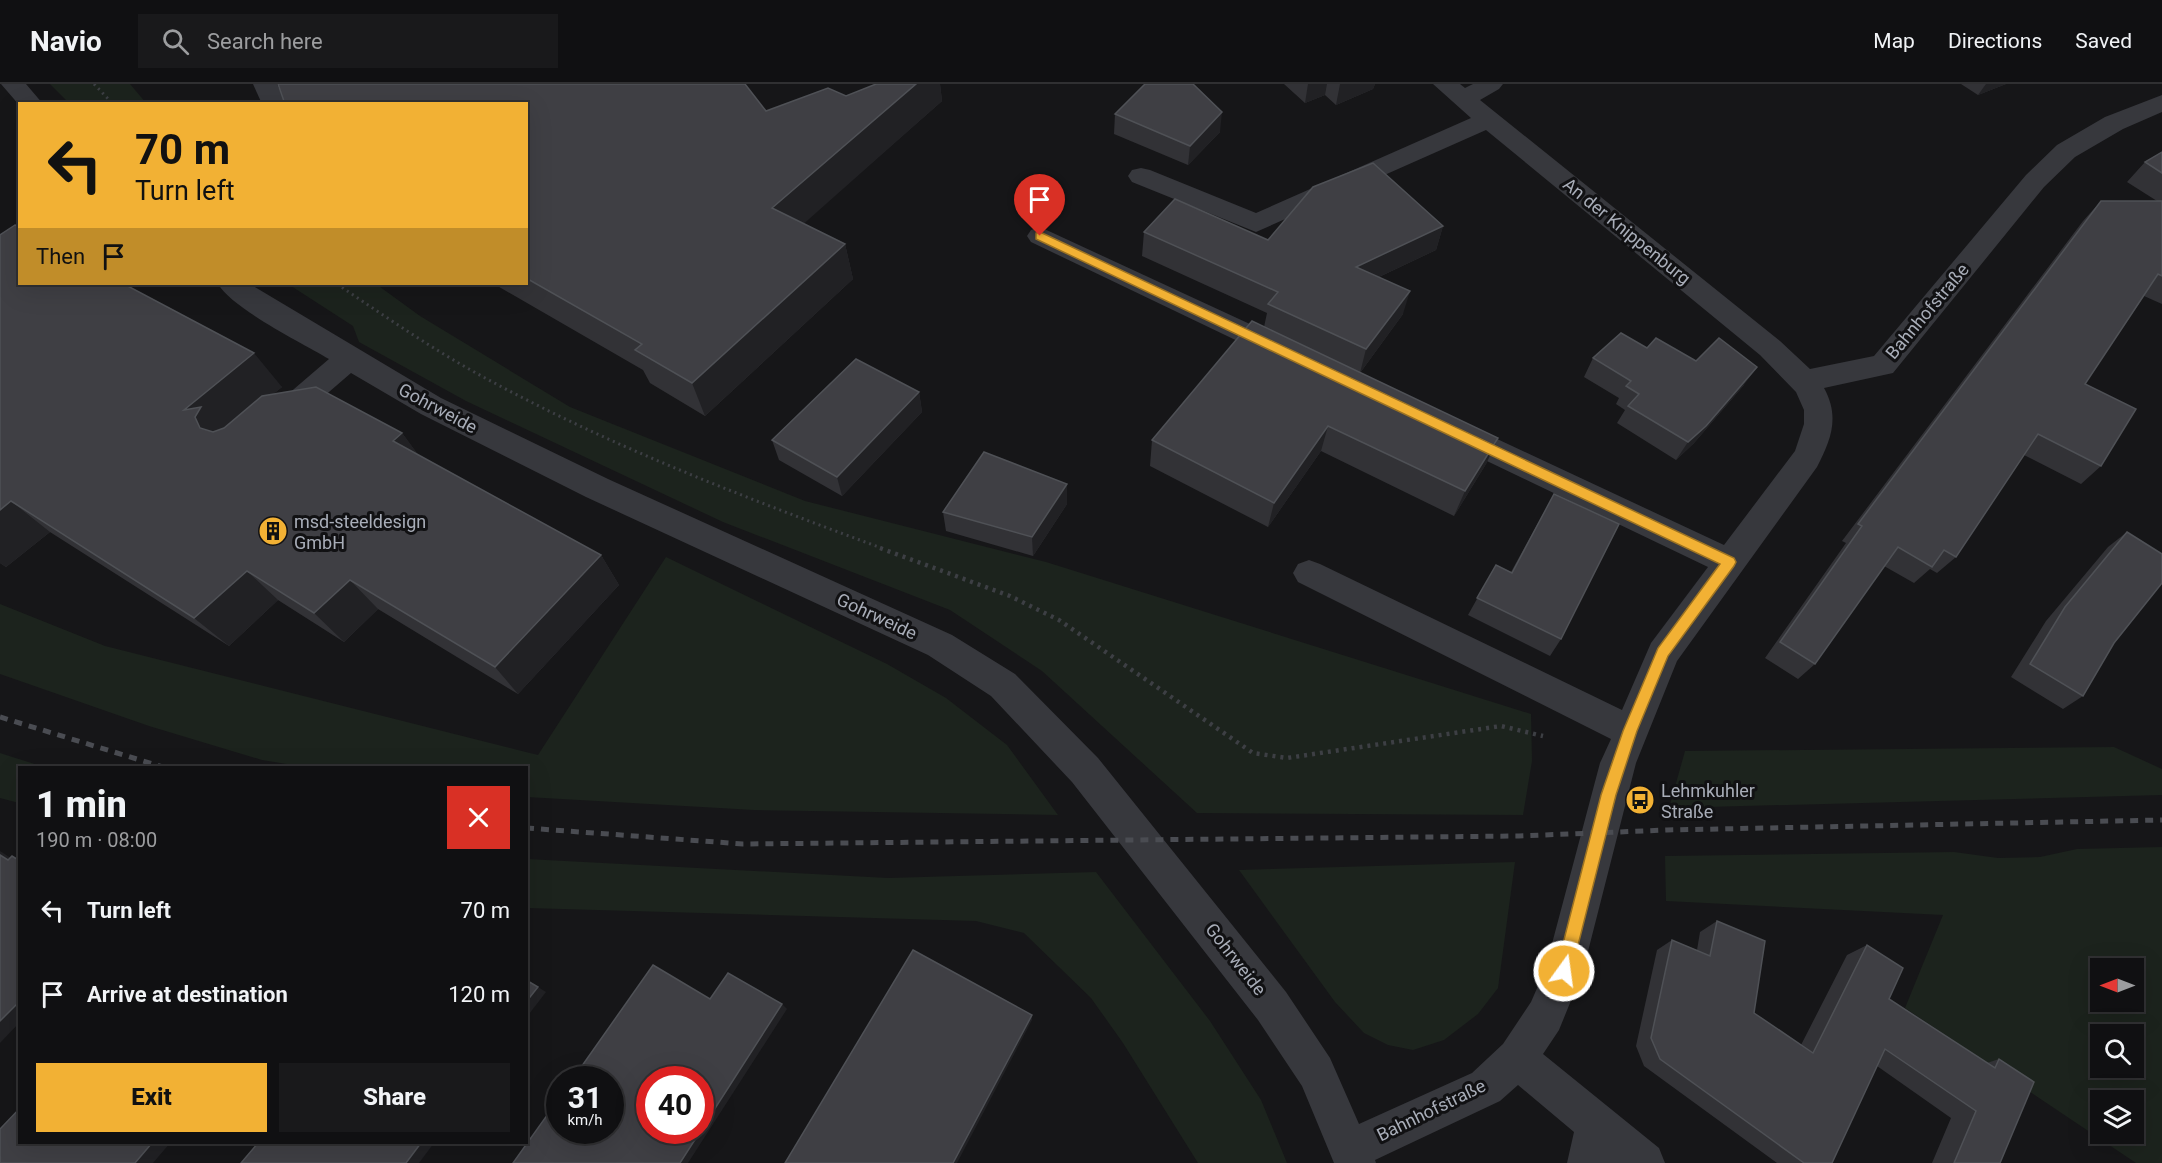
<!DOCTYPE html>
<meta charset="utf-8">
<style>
body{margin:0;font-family:Roboto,sans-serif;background:#19191b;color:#f1f3f6;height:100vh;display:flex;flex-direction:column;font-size:22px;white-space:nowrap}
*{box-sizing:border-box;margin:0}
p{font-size:20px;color:#9c9d9f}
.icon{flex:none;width:33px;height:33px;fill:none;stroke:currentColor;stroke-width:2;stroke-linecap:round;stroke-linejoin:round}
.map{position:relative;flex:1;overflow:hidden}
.panel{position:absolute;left:18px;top:682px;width:510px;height:378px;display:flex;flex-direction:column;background:#101012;border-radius:0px;box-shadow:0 6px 24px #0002,0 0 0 2px #303032}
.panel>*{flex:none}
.top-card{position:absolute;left:18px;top:18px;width:510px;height:183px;border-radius:0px;box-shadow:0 6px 24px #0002,0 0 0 2px #303032;background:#f2b134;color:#111;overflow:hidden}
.needle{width:39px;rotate:270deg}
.fabs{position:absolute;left:2090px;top:874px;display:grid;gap:12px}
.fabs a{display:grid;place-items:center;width:54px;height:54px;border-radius:0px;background:#101012;box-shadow:0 6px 24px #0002,0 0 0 2px #303032;font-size:30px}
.speed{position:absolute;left:546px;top:982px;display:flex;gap:12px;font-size:30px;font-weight:700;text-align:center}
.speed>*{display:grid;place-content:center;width:78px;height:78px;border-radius:50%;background:#101012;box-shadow:0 6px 24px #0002,0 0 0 2px #303032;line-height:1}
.speed small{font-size:15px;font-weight:400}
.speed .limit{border:9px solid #d22;background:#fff;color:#111}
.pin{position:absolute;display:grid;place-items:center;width:51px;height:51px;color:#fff;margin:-62px -26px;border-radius:50% 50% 50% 0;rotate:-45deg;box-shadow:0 0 6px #0007}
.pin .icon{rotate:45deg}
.me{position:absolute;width:66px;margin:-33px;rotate:14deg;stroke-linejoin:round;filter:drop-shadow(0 0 4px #0008)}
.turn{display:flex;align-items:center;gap:21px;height:126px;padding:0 18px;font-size:27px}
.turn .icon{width:78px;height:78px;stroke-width:2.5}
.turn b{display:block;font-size:42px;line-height:51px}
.then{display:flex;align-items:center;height:57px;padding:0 18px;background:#0003;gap:12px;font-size:22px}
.round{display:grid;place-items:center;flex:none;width:63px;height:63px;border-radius:0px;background:#19191b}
.head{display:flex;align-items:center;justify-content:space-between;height:102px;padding:0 18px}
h1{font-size:36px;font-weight:800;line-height:45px}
.primary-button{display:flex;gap:12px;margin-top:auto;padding:12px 18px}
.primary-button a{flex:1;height:69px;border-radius:0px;background:#f2b134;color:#111;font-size:24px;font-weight:800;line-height:69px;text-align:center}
.primary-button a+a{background:#19191b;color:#f1f3f6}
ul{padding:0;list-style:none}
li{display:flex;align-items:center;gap:18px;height:84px;padding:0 18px}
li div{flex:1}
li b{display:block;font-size:22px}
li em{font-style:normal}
header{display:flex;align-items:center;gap:36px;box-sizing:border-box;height:84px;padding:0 30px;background:#101012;border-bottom:2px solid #303032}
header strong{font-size:28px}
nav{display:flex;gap:33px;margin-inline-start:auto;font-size:21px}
.search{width:420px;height:54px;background:#19191b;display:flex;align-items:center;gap:15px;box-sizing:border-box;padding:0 21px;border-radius:0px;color:#9c9d9f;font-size:22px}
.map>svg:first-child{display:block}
.green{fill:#1c231d;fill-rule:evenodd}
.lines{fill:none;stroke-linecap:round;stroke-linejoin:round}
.path-far1{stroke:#3d3f44;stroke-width:3;stroke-dasharray:2 4;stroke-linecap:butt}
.path{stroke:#3d3f44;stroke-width:4.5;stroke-dasharray:3 5;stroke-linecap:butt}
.minor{fill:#37383d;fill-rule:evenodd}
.rail{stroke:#4a4c52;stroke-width:5;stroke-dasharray:8 7;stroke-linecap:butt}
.wall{fill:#323236}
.shaded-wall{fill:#212124}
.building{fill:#3f3f44;stroke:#4f5156;stroke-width:1.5;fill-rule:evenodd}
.route{fill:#f2b134;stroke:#9d7322;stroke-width:1.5}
.labels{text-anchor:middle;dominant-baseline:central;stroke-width:6;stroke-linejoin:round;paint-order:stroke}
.street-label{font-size:18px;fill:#a8adb8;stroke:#111113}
.poi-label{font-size:18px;fill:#a8adb8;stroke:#111113;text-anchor:start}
</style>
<header>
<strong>Navio</strong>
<div class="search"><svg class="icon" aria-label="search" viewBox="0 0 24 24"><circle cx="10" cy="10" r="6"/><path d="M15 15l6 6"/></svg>Search here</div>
<nav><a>Map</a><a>Directions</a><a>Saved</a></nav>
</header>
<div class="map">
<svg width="2162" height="1079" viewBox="0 0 2162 1079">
<rect width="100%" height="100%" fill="#161618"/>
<g class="green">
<polygon points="50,0 130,0 146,19 69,19"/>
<polygon points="288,200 376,200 420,232 570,323 805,417 1046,478 1531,630 1532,677 1523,731 1197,729 1042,587 950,526 723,438 466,317 359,258 353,242"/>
<polygon points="666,473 887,580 946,614 1007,661 1058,731 754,726 527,713 526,684 311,684 262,676 149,642 0,590 0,520 105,562 538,671"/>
<polygon points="2114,663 2162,685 2162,711 1669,724 1685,667"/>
<polygon points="0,669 47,684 20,684 19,719 0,714"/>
<path d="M2162 763V1079H2136L1905 924 1943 831 1666 817 1665 772 1954 768 1998 774 2040 773 2077 765ZM2100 885H2133V918H2100ZM2100 951H2133V984H2100ZM2100 1017H2133V1050H2100Z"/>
<polygon points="527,775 888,794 1096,788 1210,937 1261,1016 1287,1079 1198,1079 1123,959 1091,914 1024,849 976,837 527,824"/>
<polygon points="1515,778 1498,904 1478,930 1444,956 1413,966 1388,961 1364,949 1335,918 1239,786"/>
</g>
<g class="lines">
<g class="path-far1">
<polyline points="94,0 113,20"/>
<path d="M337 200C386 233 435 267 487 295 614 364 749 415 884 465"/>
</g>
<polyline class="path" points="880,464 1010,512 1059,536 1253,669 1287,674 1501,642 1543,652"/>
<g class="minor">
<polygon points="1,0 26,0 43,20 20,20 20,22"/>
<polygon points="253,0 277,0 286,20 262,20"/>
<path d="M1433 0H1460L1465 4 1473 0H1503L1499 5 1480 16 1780 257 1810 285 1874 272 2026 91 2057 61 2105 33 2162 11V28L2123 45 2075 73 2044 103 1893 289 1824 304C1840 333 1831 356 1817 383L1677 577 1636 679 1583 887 1559 946 1543 970 1659 1064 1665 1079H1567L1574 1048 1518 1001 1500 1017 1375 1076 1376 1079H1334L1302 1002 1258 936 1072 698 991 612 928 571 586 413 421 330 351 289 293 339 283 342 273 339 268 331 273 323 329 275C302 259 233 225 218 200H250L441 314 608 395 952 551 1015 590 1098 674 1286 908 1330 974 1359 1040 1472 989 1503 960 1531 918 1545 886 1600 679 1611 655 1298 498 1293 489 1298 480 1309 476 1320 480 1622 626 1651 559 1708 483 1441 355 1437 347 1441 339 1452 335 1463 339 1724 461 1795 367 1804 340V326L1796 308 1760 271 1486 46 1256 148 1132 98 1128 92 1132 86 1141 84 1150 86 1256 129 1471 34Z"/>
<polygon points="1040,143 1293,260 1297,267 1293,274 1283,278 1273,274 1031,158 1027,152 1031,146"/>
</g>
<g class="rail">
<polyline points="0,633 166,684"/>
<polyline points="526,744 743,760 1519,752 1667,746 2162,736"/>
</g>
</g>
<g class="wall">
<polygon points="876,0 940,0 942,17 803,139 845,160 853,195 705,332 650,299 643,286 494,200 526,200 526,20 766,27 846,12"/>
<polygon points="1284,0 1375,0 1373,5 1336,21 1325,11 1305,19"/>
<polygon points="1961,0 2006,0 1978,11"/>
<polygon points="1115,30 1220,48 1188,81 1114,50"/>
<polygon points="2162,68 2162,220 2144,212 2085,300 2101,382 2081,400 2024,371 1956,473 1937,489 1930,485 1914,499 1884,482 1815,580 1798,595 1765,574 1846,459 1842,457 2083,137 2101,117 2157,117 2127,98 2145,78"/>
<polygon points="1443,142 1436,166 1379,193 1403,230 1360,289 1498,354 1486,380 1454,432 1321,367 1268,443 1150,382 1152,356 1264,243 1267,229 1142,172 1144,148 1268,156"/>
<polygon points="0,151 282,303 273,310 402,349 418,371 601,471 619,501 518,610 378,525 344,558 278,516 229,562 50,448 6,483 0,479"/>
<polygon points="1647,264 1696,277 1744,301 1694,359 1676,376 1617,339 1625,326 1616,320 1619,314 1584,293 1593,274"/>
<polygon points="919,308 922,328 842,412 779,376 772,356"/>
<polygon points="1067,420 1033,472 946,447 943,428"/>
<polygon points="1543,430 1561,555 1550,572 1468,531 1496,481 1511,488"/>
<polygon points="2127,448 2114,559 2083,612 2063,625 2011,593 2046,537 2108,463"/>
<polygon points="1717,837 1754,929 1801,961 1847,871 1867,861 1889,915 1987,979 1999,975 2000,1079 1932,1079 1951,1034 1877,982 1832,1079 1777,1079 1644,982 1636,962 1657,866 1672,856 1697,866 1700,848"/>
</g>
<g class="shaded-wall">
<polygon points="916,0 940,0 942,17 782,159 772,124"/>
<polygon points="1308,0 1327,0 1325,11 1305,19"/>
<polygon points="1340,0 1375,0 1373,5 1336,21"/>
<polygon points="1986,0 2006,0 1978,11"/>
<polygon points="1222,28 1220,48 1188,81 1190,62"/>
<polygon points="1443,142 1436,166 1349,207 1356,183"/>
<polygon points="845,160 853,195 705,332 692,299"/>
<polygon points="1410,207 1403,230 1360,289 1366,265"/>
<polygon points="254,269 282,303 226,349 231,376 184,326"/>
<polygon points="1757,283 1744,301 1694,359 1676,376 1688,358"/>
<polygon points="919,308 922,328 842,412 837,393"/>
<polygon points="1328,342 1321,367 1268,443 1274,419"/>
<polygon points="402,349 426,381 393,357"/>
<polygon points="1498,354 1486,380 1454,432 1465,407"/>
<polygon points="1067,400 1067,420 1033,472 1032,453"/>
<polygon points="11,417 50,448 6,483 0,479 0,426"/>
<polygon points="601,471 619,501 518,610 495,583"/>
<polygon points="247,487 278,516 229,562 194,534"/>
<polygon points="350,496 378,525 344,558 314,529"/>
<polygon points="0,767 20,780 8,776 0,771"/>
<polygon points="538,903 546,908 526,934 526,918"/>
<polygon points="20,917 20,938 0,959 0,937"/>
<polygon points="782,920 787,925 688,1079 680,1079"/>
<polygon points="1032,931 1032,936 957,1079 953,1079"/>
<polygon points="152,1059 170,1059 153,1079 135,1079"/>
<polygon points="421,1059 434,1059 419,1079 406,1079"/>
</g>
<g class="building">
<polygon points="278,0 745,0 766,27 828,4 846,12 876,0 916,0 772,124 845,160 692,299 635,266 642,260 526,194 526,20 285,20"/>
<polygon points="1145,0 1193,0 1222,28 1190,62 1115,30"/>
<polygon points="2162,68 2162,89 2145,78"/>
<polygon points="1373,79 1443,142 1356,183 1410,207 1366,265 1268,220 1278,208 1144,148 1175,115 1268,156 1313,103"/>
<polygon points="2101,117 2162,117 2162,192 2158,190 2085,300 2136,325 2101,382 2038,350 1956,473 1944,466 1932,483 1898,463 1815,580 1780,558 1862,442 1858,440"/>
<polygon points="15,141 20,143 20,200 124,200 254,269 184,326 201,323 195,333 200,344 213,348 224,344 262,312 316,303 402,349 393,357 601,471 495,583 350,496 314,529 247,487 194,534 11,417 0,426 0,151"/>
<polygon points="1252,237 1498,354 1465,407 1328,342 1274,419 1152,356"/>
<polygon points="1621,249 1647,264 1656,254 1696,277 1719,254 1757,283 1706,342 1688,358 1628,322 1639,310 1626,302 1631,297 1593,274"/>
<polygon points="856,275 919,308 837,393 772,356"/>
<polygon points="984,368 1067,400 1032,453 943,428"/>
<polygon points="1554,410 1619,440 1561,555 1477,514 1496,481 1512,489"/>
<polygon points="2127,448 2162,470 2162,499 2114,559 2083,612 2030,580 2065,523"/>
<polygon points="0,771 8,776 12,772 20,777 20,917 0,937"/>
<polygon points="1717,837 1765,857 1754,929 1813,969 1867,861 1903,884 1889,915 1995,984 1999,975 2034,998 2000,1079 1954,1079 1976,1027 1885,965 1832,1079 1804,1079 1660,975 1651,954 1672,856 1710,872"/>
<polygon points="913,866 1032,931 953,1079 785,1079"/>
<path d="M653 881 710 915 728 889 782 920 680 1079H513L560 1013V1047H610V996H572ZM650 996H700V1047H650Z"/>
<polygon points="526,896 538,903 526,918"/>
<polygon points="20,1024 20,1059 152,1059 135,1079 0,1079 0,1045"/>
<polygon points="258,1059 421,1059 406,1079 241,1079"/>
</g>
<polygon class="route" points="1040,148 1734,474 1736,478 1734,482 1668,572 1637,647 1616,711 1570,893 1564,895 1558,893 1556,887 1601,711 1623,647 1658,564 1720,480 1036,155 1036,149"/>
<defs>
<g id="building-disc" transform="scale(1.5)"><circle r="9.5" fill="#f2b134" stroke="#111113"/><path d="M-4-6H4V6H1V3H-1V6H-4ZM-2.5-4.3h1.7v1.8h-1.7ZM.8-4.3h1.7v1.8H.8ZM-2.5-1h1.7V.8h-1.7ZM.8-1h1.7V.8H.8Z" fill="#111"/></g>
<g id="bus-disc" transform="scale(1.5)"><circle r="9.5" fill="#f2b134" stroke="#111113"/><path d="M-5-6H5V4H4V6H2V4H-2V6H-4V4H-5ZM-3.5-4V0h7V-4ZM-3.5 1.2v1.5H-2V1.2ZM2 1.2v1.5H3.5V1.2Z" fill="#111"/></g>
</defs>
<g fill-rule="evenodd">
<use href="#building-disc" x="273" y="447"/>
<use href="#bus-disc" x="1640" y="716"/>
</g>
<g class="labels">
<g class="street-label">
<text transform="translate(1627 147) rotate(39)">An der Knippenburg</text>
<text transform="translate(1927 227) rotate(-50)">Bahnhofstraße</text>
<text transform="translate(438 324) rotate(28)">Gohrweide</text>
<text transform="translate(877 532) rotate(25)">Gohrweide</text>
<text transform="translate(1236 875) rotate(52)">Gohrweide</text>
<text transform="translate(1431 1026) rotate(-26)">Bahnhofstraße</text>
</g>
<g class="poi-label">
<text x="294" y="437">msd-steeldesign<tspan x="294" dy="21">GmbH</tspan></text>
<text x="1661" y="706">Lehmkuhler<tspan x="1661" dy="21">Straße</tspan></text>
</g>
</g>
</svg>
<div class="fabs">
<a><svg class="needle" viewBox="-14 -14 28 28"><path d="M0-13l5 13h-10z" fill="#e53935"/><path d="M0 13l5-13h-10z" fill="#9c9d9f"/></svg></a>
<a><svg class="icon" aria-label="search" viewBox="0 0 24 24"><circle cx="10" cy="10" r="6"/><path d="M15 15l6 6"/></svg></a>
<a><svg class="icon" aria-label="layers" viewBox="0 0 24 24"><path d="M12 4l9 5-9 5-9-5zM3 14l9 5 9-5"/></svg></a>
</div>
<div class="speed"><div>31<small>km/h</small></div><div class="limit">40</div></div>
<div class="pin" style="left:1040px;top:152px;background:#d93025"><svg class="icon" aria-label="arrive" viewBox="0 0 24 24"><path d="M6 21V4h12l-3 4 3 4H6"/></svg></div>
<svg class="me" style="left:1564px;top:887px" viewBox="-20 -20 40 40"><circle r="17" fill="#f2b134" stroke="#fff" stroke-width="3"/><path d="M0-11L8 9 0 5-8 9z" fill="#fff"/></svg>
<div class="top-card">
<div class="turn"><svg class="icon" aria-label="left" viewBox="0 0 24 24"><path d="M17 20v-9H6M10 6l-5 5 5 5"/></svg><div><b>70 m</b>Turn left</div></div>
<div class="then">Then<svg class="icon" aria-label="arrive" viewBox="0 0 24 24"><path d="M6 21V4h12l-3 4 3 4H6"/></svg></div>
</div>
<section class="panel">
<div class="head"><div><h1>1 min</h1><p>190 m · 08:00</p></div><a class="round" style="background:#d93025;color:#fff"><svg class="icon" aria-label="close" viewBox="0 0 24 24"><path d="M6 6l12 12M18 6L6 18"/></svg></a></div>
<ul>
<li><svg class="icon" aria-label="left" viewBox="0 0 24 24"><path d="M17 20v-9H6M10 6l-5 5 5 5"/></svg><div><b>Turn left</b></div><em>70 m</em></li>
<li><svg class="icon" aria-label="arrive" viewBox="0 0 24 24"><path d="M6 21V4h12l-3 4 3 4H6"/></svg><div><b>Arrive at destination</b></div><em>120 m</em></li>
</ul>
<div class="primary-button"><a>Exit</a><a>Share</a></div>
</section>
</div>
